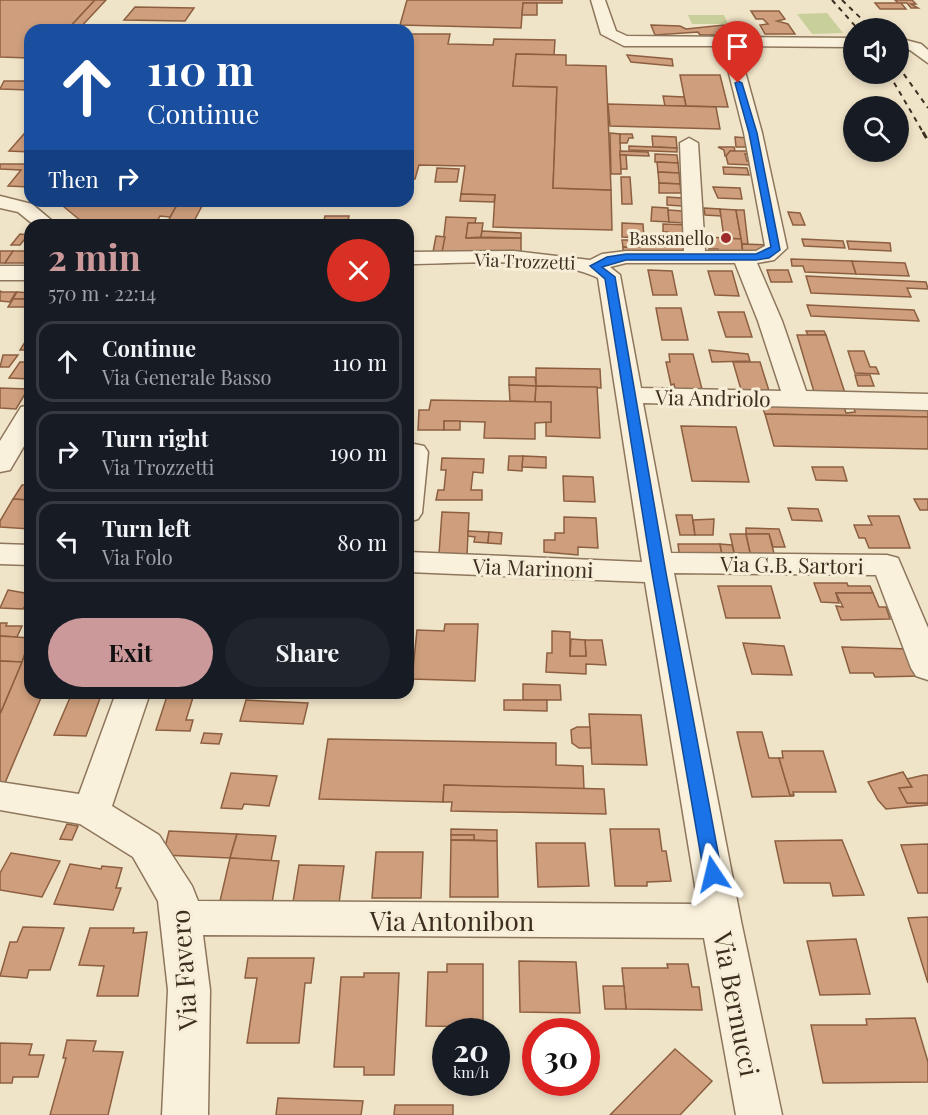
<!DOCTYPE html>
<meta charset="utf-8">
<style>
body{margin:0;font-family:"Playfair Display",serif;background:#20242c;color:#f1f3f6;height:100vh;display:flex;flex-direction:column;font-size:22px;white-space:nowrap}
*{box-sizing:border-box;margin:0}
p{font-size:20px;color:#9ea1a6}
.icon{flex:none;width:33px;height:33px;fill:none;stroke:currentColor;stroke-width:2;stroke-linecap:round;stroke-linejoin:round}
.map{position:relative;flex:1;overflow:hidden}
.panel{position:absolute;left:24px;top:219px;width:390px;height:480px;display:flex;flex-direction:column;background:#171b24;border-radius:18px;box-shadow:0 3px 9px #0003}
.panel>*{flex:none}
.top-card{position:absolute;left:24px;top:24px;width:390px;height:183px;border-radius:18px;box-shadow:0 3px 9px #0003;background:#1a4fa0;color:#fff;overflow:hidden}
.fabs{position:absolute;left:843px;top:18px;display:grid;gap:12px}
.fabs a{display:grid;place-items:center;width:66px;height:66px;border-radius:50%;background:#171b24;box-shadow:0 3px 9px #0003;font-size:30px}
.speed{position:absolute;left:432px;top:1018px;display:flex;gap:12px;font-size:30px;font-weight:700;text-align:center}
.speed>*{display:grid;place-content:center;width:78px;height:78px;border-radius:50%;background:#171b24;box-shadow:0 3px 9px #0003;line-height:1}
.speed small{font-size:15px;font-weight:400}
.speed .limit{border:9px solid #d22;background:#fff;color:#111}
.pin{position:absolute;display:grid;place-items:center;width:51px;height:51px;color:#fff;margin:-62px -26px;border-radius:50% 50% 50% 0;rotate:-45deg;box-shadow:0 0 6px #0007}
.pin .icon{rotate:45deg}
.me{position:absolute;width:66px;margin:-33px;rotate:350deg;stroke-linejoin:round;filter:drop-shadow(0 0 4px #0008)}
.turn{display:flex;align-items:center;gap:21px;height:126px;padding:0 24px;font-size:27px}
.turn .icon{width:78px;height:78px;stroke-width:2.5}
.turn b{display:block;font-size:42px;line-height:51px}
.then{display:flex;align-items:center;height:57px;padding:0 24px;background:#0003;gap:12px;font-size:22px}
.round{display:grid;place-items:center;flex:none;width:63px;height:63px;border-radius:32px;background:#20242c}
.summary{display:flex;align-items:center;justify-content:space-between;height:102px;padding:0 24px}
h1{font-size:36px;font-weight:700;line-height:45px;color:#cc999b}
.button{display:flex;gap:12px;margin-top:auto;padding:12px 24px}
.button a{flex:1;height:69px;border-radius:36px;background:#cc999b;color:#111;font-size:24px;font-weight:700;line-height:69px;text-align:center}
.button a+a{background:#20242c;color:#f1f3f6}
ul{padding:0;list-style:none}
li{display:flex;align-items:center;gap:18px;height:81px;margin:0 12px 9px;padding:0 12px;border:3px solid #363941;border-radius:18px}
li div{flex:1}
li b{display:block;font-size:22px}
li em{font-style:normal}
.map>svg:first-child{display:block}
.green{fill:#c9cf9b}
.building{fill:#cf9f7d;stroke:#8d5f41;stroke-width:1.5}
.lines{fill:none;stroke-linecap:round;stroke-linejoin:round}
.minor-casing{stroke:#8d765c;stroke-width:3}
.minor{fill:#faf1dc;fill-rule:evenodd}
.rail-far1{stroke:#3d2e20;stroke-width:2;stroke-dasharray:5 5;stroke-linecap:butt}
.rail{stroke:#3d2e20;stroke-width:3;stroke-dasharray:7 7;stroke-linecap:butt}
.route{fill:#1a73e8;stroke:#114b97;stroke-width:1.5}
.poi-dot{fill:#9e2a2b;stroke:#f7eed8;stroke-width:2}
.labels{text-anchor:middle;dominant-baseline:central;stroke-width:6;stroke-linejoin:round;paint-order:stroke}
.far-poi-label{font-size:18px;fill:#3d2e20;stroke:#f7eed8;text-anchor:end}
.far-street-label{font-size:18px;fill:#3d2e20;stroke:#f7eed8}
.street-label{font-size:21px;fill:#3d2e20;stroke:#f7eed8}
.near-street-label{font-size:26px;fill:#3d2e20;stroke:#f7eed8}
</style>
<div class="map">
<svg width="928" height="1115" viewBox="0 0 928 1115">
<rect width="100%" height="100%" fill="#f0e4c8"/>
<g class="green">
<polygon points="827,13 843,33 812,34 797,14"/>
<polygon points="688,15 724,15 728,24 692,24"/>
</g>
<g class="building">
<polygon points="0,0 95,0 67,30 30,30 30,58 0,57"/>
<polygon points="95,0 106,0 78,30 67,30"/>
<polygon points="407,0 562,0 562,3 523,3 521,28 400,25"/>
<polygon points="895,0 912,0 916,4 911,4 918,8 911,8 907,3 898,3"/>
<polygon points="523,3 537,3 537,15 522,15"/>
<polygon points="875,3 901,3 906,9 880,9"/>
<polygon points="135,7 194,8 185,21 124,20"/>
<polygon points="751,11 779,11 785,19 777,21 788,24 795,34 765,34 760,25 768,24 763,19 756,19"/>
<polygon points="651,25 680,26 686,29 724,25 729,35 700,35 698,32 655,35"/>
<polygon points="408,34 450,34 448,44 493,45 494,39 555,40 554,55 516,54 513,86 557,87 553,188 611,190 612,230 493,227 495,195 461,194 465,166 419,165 415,179 408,179"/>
<polygon points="516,54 566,55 566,65 606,66 611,190 553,188 557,87 513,86"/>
<polygon points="627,55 672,59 673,66 631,62"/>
<polygon points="680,75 720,75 728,107 686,106"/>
<polygon points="4,81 30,81 30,90 0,89"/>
<polygon points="663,96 684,97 686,106 665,106"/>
<polygon points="608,104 716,107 720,129 610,126"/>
<polygon points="30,127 30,152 9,151"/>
<polygon points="610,133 620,134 621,174 611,174"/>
<polygon points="620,134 632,134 633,138 629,138 627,143 620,143"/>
<polygon points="652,136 676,137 677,148 653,147"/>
<polygon points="735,137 748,138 750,147 736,147"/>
<polygon points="629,146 677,148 677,152 629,150"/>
<polygon points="718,147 734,147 735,151 730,151 729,156 725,156 724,150"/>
<polygon points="620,151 648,152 649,156 620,155"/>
<polygon points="730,151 749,151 750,155 745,154 747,161 751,161 752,165 728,164 726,156"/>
<polygon points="655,154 677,155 678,163 655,162"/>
<polygon points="620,155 626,155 627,169 621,169"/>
<polygon points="30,160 30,187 8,186 21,170 0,169 0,164 26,164"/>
<polygon points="657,162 678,163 679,173 658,172"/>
<polygon points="723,167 747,168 749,175 724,174"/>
<polygon points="437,168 459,169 457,182 435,182"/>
<polygon points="658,172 679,173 680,184 659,183"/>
<polygon points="621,177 630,177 632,204 622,204"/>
<polygon points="659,183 680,184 681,193 659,193"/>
<polygon points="713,187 740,188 742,199 718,198"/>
<polygon points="461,194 495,195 494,202 460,201"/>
<polygon points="667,197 682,198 682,206 667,205"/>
<polygon points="58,202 74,201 178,203 170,217 160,216 155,225 86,225"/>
<polygon points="178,203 203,204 192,225 166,225"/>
<polygon points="652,207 668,208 669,222 651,221"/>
<polygon points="704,208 720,209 721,216 705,215"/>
<polygon points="720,209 736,210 741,239 724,238"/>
<polygon points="668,210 682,211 683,223 669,222"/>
<polygon points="736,210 744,210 748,244 742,244"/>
<polygon points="788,212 800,213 805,225 793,225"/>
<polygon points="325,216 349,216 347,225 323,225"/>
<polygon points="446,217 476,218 475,223 468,223 466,238 521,238 521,252 442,252"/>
<polygon points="194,221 218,222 217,225 192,225"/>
<polygon points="468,223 483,223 481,237 466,238"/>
<polygon points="622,223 643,224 644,238 622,237"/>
<polygon points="663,224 689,225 687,251 623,252 623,247 668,246 668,232 663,232"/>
<polygon points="482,231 521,233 521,238 481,237"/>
<polygon points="20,234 28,235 20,245 11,245"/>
<polygon points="436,236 445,237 442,252 433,252"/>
<polygon points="708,237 741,239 743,254 719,253 718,249 709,249"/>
<polygon points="802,239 843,241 845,248 804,246"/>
<polygon points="622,240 646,240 646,246 623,247"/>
<polygon points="847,241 890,243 891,251 849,249"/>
<polygon points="742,244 770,245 768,251 743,254"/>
<polygon points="0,251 13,251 5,263 0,263"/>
<polygon points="13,251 30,251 30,263 5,263"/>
<polygon points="791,259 852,261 856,274 805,272 803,266 792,266"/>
<polygon points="852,261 905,263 909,276 856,274"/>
<polygon points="648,270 672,271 677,295 653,295"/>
<polygon points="767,270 788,270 792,282 771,282"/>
<polygon points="708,271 732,271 739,296 715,295"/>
<polygon points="806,276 926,282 928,289 907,288 911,297 811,293"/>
<polygon points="0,291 2,292 16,292 10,302 0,301"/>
<polygon points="17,292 30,293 27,299 13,299"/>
<polygon points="30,293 30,307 8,307 13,299 27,299"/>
<polygon points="807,305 914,310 919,321 811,316"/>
<polygon points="656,308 681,308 688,340 662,340"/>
<polygon points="718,312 744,312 752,337 726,337"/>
<polygon points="806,331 824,331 826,335 808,335"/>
<polygon points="30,334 30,350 20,350"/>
<polygon points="797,335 826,335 846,396 815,395"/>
<polygon points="709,350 748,354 750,361 712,362"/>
<polygon points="848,351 864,351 870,367 876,367 879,374 855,373"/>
<polygon points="669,354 693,354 703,393 676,393 674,384 671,385 666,362 670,362"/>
<polygon points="3,355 18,355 9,367 0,367"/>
<polygon points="20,362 30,362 30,379 9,378"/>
<polygon points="733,362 760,362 770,394 742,393"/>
<polygon points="536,368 600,369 601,388 536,386"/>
<polygon points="855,375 870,375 874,386 858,386"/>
<polygon points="509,377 535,377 536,386 509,385"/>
<polygon points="509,385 536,386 535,402 510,401"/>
<polygon points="536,386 597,387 600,438 546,436 546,422 551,422 551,402 535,402"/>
<polygon points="0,388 28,389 16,409 0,408"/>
<polygon points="431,400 551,402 551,422 535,423 535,439 484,438 485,422 444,421 444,430 418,430 419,410 429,410"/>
<polygon points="762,406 844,407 846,413 855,412 854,408 928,409 928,417 765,414"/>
<polygon points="765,414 928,417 928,449 774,446"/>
<rect x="444" y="421" width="16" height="9"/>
<polygon points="681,426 736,427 749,482 692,481"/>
<polygon points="509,456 523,456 522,471 508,470"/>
<polygon points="523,456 546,457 546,468 522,467"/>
<polygon points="442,458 484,459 483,473 473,472 471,490 482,490 482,500 436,500 438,490 444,490 446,470 441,470"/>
<polygon points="812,467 843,467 847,481 816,480"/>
<polygon points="563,476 593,477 595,502 564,501"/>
<polygon points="22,485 30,485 30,498 28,500 13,499"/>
<polygon points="30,498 30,529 0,527 0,521 13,499 28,500"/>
<polygon points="914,499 928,499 928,510 920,510"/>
<polygon points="788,508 818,509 822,521 792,520"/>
<polygon points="442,512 469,513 467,555 439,554"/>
<polygon points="676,515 692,515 695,535 680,535"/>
<polygon points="868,516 899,516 910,548 869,548 865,538 859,538 854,525 872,525"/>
<polygon points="564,517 596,518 598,548 578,547 578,555 544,552 544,540 555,540 555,533 564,533"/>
<polygon points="714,519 713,535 695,535 693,520"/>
<polygon points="746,528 779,529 785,547 773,547 769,534 746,534"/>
<polygon points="468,531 489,532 488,543 474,542 475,537 468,536"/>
<polygon points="489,532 502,533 501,544 488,543"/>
<polygon points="730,534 746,534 752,561 736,561"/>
<polygon points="746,534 769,534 776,561 752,561"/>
<polygon points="678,544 720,544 723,560 680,560"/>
<polygon points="720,544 732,545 736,561 723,560"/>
<polygon points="814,583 847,583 848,586 870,586 873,593 836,593 839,603 821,602"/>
<polygon points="718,586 771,586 780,618 726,618"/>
<polygon points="8,590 30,594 30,606 25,606 23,609 0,608"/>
<polygon points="836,593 873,593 879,607 886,607 890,619 841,620 836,606 843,607"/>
<polygon points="0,623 7,623 6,626 22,626 17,637 0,636"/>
<polygon points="445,624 478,624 475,681 412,679 417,630 444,631"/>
<polygon points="552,631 570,632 570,656 586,656 585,640 602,640 606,665 586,664 586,674 546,672 547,653 552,653"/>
<polygon points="0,636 30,638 22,662 0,661"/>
<polygon points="571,639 585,640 586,656 570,656"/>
<polygon points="30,643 30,693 43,693 2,790 0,790 0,714"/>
<polygon points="743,643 784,646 792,675 752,674"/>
<polygon points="842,647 910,649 921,676 875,677 873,673 850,673"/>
<polygon points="0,661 22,662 0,714"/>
<polygon points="523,684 560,685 561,700 523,700"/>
<polygon points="72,693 102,693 86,736 54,735"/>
<polygon points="168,693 197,693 194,694 186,720 193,720 190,731 156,730"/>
<polygon points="246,700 308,703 303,724 240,721"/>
<polygon points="504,700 547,700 547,711 504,710"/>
<polygon points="589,714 641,715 647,765 592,764"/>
<polygon points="577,727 590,727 591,748 579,748 572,743 571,730"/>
<polygon points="737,732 762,732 769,758 779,758 790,795 794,796 752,797"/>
<polygon points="204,733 222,734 219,744 201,743"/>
<polygon points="328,739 556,743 556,765 583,766 584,789 444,785 443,802 319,799"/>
<polygon points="782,751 823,751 836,792 793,792 794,795 790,795 779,758 783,758"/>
<polygon points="903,772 912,787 899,788 907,803 928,803 928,805 886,809 878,800 868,782"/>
<polygon points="231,773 277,776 269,806 244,804 242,809 221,808"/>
<polygon points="924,775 928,775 928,803 907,803 899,788 912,787 907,779"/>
<polygon points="444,785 604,789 606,814 451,811 452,802 443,802"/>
<polygon points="67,824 78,826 72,840 60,839"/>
<polygon points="451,829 497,830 497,841 474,840 474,835 451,835"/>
<polygon points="610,829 659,829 662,851 666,851 671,881 647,882 647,886 615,886"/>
<polygon points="169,831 237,834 230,858 163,855"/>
<polygon points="237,834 276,836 271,861 230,858"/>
<rect x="451" y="835" width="23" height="5"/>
<polygon points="451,840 497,841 498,897 450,897"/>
<polygon points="842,840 864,895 833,896 830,883 784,883 775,841"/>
<polygon points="536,843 585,843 589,886 538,887"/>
<polygon points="928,844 928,893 918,893 901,845"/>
<polygon points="376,852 423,852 421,898 372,898"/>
<polygon points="11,853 60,861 42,897 0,890 0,873"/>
<polygon points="230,858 279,861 272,903 220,901"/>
<polygon points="70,864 101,869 102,866 122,868 116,888 121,888 113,910 54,904"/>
<polygon points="299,865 344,866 339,903 293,902"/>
<polygon points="928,917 928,983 908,918"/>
<polygon points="23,927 64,928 50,970 29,970 27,978 0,976 10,942 17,942"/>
<polygon points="90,928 134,928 133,933 147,932 138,996 97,996 104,966 79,965"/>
<polygon points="856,939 870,994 820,995 807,941"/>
<polygon points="248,958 314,958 311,983 305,983 299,1043 247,1043 257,978 245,978"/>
<polygon points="519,961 576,962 580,1013 520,1012"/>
<polygon points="447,964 483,964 483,1027 426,1026 428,972 447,972"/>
<polygon points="667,964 688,964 692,987 699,987 702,1010 626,1009 622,968 668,968"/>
<polygon points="364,973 399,973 394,1075 364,1075 364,1067 334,1067 341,977 364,977"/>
<polygon points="603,986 624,986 626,1009 605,1009"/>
<polygon points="915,1018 928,1062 928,1082 823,1083 811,1025 867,1025 866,1019"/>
<polygon points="67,1040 96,1041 93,1051 123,1052 108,1115 50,1115 66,1058 63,1058"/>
<polygon points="0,1043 32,1044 29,1055 44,1055 38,1077 13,1077 12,1083 0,1083"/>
<polygon points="675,1049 712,1081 680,1115 610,1115"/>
<polygon points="278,1098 363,1101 361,1115 276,1115"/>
<polygon points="395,1105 453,1105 453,1115 394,1115"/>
</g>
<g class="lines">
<g class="minor-casing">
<g id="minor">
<path d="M591 0H605L616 31 627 36 854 38V46L849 47 738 46 762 133 787 248 774 260 757 263 782 321 806 391 928 394V410L643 403 671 553 887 555 898 558 928 628V680L916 676 911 668 876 575 674 573 741 921 782 1115H736L704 938 203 935 210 990 208 1115H162L168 990 158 901 133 857 80 824 0 810V782L79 794 116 693H150L112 806 159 835 192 886 198 901 698 904 645 582 408 572V552L642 562 598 278C553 255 460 264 408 264V252L514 251 590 260 602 254 626 251H684L680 143 689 138 698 143 705 251H756L765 246 744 133 722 46H624L601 34ZM626 263H735L758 321 781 391 641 388 620 275 610 267Z"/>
<polygon points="898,38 921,44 928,50 928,63 910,50 898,48"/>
<polygon points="0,196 32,204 57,225 34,225 18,212 0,208"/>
<rect x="0" y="266" width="30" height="14"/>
<polygon points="30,405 30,436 10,470 0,472 0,441 21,407"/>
<polygon points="414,444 424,446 428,452 422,513 418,519 408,522 408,445"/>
<polygon points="0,544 30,545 30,565 0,564"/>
</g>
</g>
<use href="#minor" class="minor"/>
<g class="rail-far1">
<polyline points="832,0 857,28"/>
<polyline points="842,0 871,28"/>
<polyline points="898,66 928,108"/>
<polyline points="889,74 924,134"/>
</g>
<polyline class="rail" points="923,132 928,141"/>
</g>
<polygon class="route" points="738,81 742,83 757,133 780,250 769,258 756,260 626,260 602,267 615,277 666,573 722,874 719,880 713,882 706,880 704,874 652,573 605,279 590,266 607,257 626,254 756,254 771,247 749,133 735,83"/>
<circle class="poi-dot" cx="726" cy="238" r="6"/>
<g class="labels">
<g class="far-poi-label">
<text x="714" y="238">Bassanello</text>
</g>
<g class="far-street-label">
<text transform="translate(525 261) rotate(2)">Via Trozzetti</text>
</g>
<g class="street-label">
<text transform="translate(713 397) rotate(1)">Via Andriolo</text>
<text transform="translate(792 564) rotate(1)">Via G.B. Sartori</text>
<text transform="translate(533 567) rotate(2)">Via Marinoni</text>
</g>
<g class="near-street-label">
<text x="452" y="920">Via Antonibon</text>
<text transform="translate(183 970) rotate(-94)">Via Favero</text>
<text transform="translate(737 1004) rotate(79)">Via Bernucci</text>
</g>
</g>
</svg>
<div class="fabs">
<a><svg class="icon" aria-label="sound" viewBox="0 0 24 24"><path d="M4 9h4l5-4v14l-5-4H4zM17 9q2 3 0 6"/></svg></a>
<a><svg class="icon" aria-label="search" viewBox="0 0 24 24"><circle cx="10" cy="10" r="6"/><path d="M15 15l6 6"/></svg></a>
</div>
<div class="speed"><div>20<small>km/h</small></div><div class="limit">30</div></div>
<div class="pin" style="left:738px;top:83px;background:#d93025"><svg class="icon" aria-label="arrive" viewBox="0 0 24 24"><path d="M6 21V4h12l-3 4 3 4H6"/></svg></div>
<svg class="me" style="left:713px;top:874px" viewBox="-20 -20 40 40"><path d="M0-17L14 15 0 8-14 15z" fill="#1a73e8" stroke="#fff" stroke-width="4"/></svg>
<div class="top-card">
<div class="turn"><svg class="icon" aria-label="ahead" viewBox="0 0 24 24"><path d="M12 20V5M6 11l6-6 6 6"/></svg><div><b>110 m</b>Continue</div></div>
<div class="then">Then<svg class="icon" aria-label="right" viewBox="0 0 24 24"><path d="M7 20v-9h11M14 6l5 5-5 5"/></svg></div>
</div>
<section class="panel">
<div class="summary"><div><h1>2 min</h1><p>570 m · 22:14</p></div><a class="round" style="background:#d93025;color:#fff"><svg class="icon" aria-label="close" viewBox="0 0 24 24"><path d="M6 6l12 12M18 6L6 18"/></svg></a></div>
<ul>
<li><svg class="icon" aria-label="ahead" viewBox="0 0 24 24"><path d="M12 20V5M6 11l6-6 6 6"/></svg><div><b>Continue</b><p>Via Generale Basso</p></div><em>110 m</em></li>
<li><svg class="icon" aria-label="right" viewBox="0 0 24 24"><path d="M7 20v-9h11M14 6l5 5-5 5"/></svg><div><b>Turn right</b><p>Via Trozzetti</p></div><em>190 m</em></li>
<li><svg class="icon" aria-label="left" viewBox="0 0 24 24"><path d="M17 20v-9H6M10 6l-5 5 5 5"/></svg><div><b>Turn left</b><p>Via Folo</p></div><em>80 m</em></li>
</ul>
<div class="button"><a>Exit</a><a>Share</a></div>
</section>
</div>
